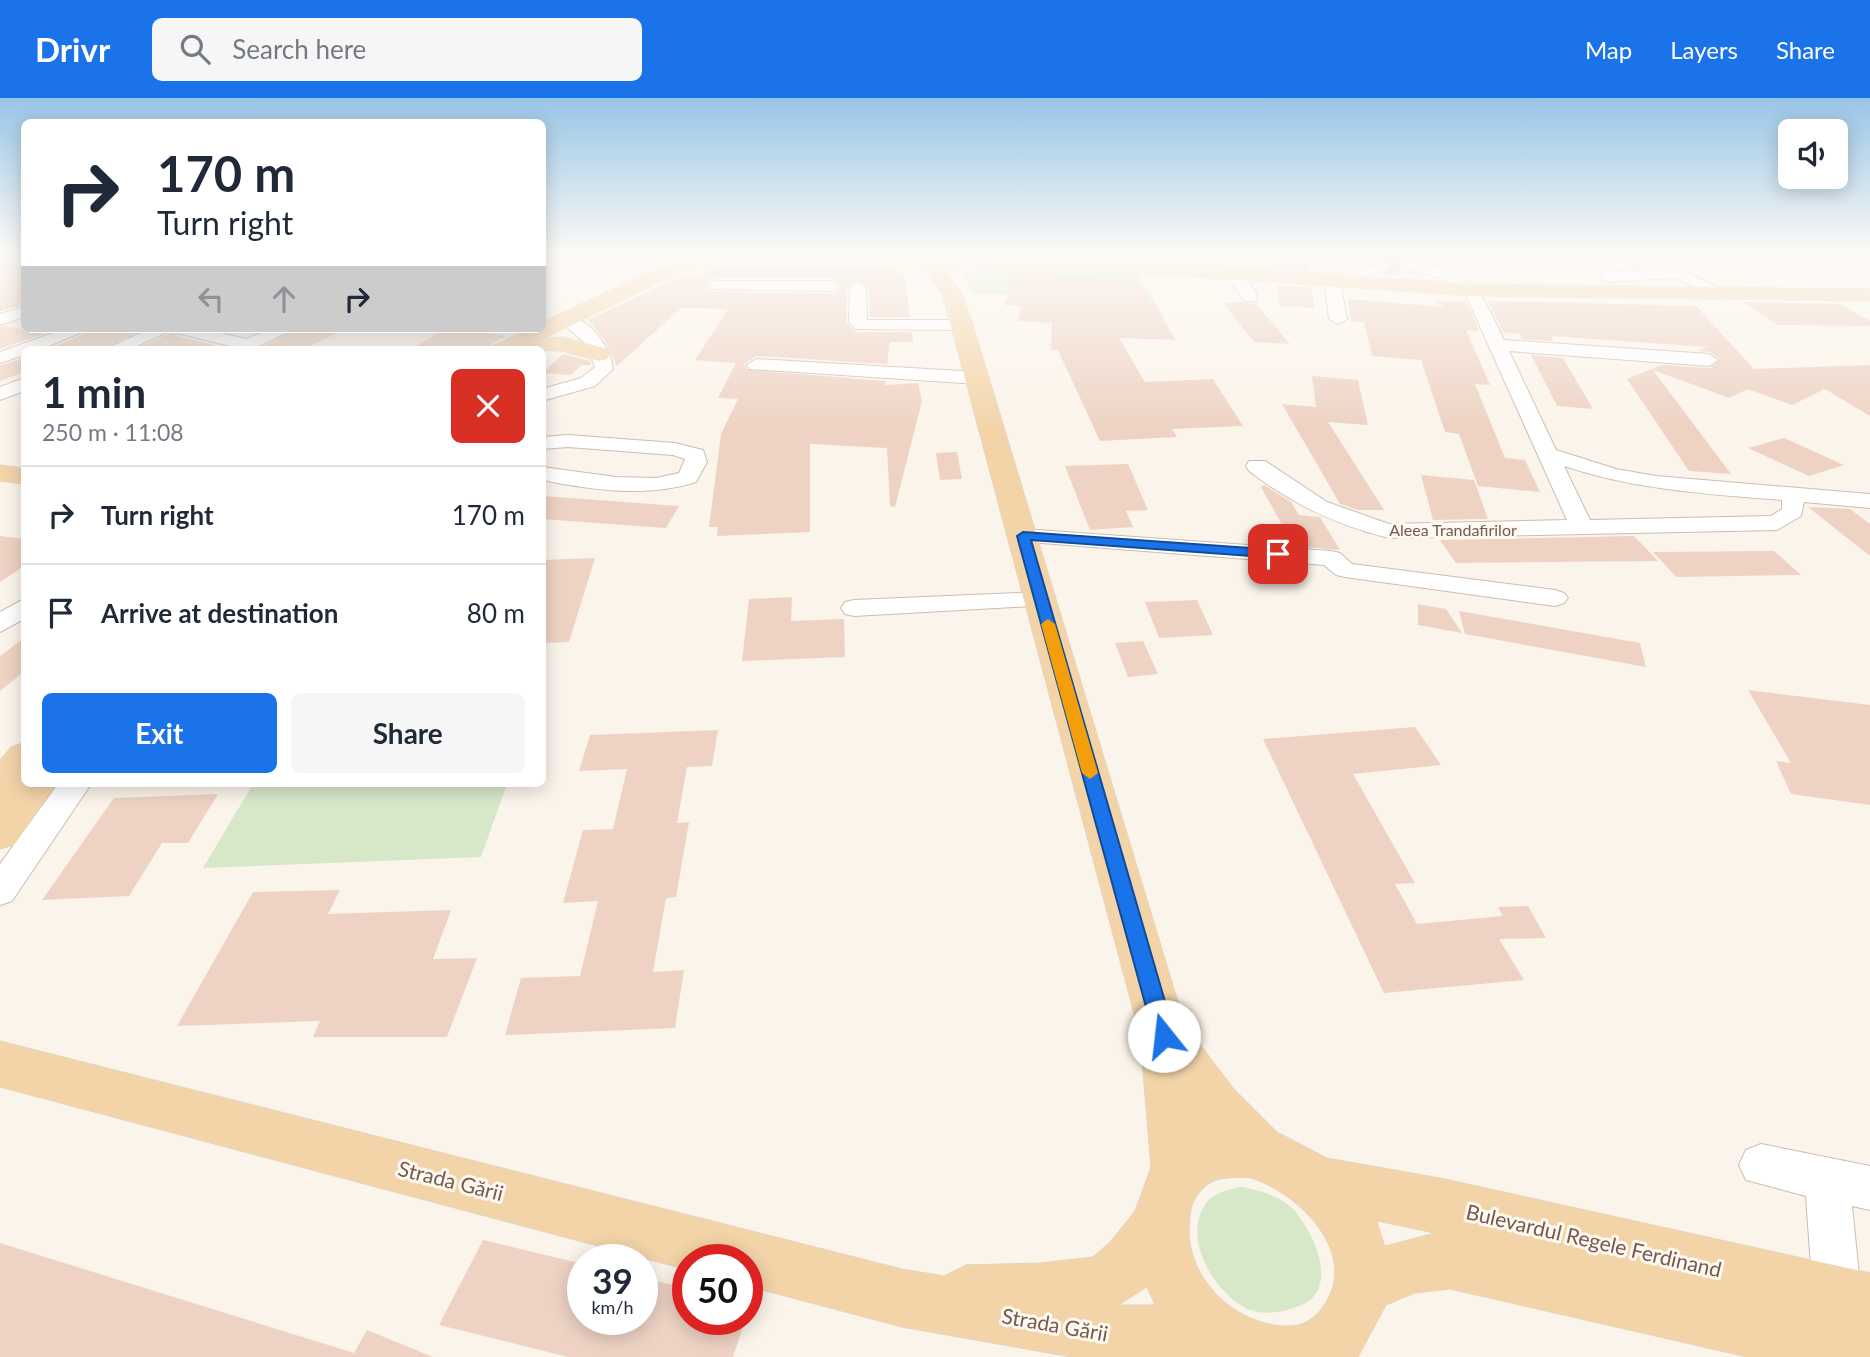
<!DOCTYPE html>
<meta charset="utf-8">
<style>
body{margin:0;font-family:Lato,sans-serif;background:#f6f6f7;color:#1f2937;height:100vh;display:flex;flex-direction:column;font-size:26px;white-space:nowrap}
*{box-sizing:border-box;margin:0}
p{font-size:23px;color:#747a83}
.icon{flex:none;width:38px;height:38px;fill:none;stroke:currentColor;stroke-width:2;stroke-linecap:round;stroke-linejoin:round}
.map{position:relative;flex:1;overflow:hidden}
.sheet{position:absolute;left:21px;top:248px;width:525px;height:441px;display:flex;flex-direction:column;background:#fff;border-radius:10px;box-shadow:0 4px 18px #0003}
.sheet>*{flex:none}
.guide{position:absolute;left:21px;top:21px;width:525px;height:214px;border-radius:10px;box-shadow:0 4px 18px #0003;background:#fff;color:#1f2937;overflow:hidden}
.controls{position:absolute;left:1778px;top:21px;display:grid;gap:14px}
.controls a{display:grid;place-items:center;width:70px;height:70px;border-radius:10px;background:#fff;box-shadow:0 4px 18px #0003;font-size:35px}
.speed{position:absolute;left:567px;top:1146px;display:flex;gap:14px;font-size:35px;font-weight:700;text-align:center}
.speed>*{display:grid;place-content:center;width:91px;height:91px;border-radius:50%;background:#fff;box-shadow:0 4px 18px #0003;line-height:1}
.speed small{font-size:18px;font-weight:400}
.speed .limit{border:10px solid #d22;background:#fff;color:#111}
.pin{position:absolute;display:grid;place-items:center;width:60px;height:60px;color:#fff;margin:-30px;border-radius:14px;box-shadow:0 4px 10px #0006}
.me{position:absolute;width:77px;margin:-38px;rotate:344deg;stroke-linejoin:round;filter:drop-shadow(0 0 5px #0008)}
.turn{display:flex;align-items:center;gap:24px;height:147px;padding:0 21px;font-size:32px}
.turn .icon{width:91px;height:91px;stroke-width:2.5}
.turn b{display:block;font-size:49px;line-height:60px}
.lanes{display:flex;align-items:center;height:66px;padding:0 21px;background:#0003;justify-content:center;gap:35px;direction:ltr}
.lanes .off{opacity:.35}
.round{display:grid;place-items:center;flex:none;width:74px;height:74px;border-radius:10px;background:#f6f6f7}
.overview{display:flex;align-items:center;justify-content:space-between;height:119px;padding:0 21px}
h1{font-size:42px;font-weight:700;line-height:52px}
.primary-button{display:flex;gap:14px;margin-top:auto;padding:14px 21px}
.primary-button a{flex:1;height:80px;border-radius:10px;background:#1a73e8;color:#fff;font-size:28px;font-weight:700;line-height:80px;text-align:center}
.primary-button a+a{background:#f6f6f7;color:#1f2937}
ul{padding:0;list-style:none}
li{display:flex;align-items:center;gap:21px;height:98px;padding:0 21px;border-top:2px solid #e0e1e3}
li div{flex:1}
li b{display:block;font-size:26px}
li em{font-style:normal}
header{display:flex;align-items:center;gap:42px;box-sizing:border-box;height:98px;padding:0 35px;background:#1a73e8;color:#fff}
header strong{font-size:33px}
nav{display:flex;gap:38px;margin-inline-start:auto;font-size:24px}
.search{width:490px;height:63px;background:#f6f6f7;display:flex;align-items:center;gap:18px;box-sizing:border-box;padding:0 24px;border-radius:10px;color:#747a83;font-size:26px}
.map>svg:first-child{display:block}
.green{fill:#d7e8c9}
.building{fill:#eed3c4;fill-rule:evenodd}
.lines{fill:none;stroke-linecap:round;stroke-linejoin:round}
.minor-tunnel{stroke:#d9cec3;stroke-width:17;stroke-dasharray:17 9;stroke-linecap:butt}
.minor-casing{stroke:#ccbcb1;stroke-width:2}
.major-casing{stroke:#d8d1ce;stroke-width:1}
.minor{fill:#fff;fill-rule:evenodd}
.major{fill:#f3d4a9;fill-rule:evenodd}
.route{fill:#1a73e8;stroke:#114b97;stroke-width:2}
.slow{fill:#f59e0b}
.labels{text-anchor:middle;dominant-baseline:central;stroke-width:6;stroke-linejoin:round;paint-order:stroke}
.far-street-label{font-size:16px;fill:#735b4f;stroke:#fef8f0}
.near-street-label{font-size:21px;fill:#735b4f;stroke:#fef8f0}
</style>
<header>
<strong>Drivr</strong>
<div class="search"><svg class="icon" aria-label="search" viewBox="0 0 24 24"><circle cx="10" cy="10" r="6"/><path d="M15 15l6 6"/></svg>Search here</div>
<nav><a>Map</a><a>Layers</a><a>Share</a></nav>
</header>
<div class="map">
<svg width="1870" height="1259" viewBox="0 0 1870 1259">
<rect width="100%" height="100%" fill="#fbf4ea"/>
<g class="green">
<polygon points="992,164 1137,174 1165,221 1042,213 1041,199 971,195 963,176"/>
<polygon points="253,686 507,686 481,759 203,770"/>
<path d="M1242 1089C1258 1092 1278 1097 1291 1109 1313 1130 1342 1193 1299 1208 1281 1215 1260 1219 1242 1208 1212 1190 1183 1140 1205 1107 1213 1094 1228 1092 1242 1089Z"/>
</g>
<g class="building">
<polygon points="0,154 24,154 24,207 0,213"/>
<polygon points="1272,154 1307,154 1309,172 1275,169"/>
<path d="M772 168 895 171V175H904L910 219H870L869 189 857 182 847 189 846 224 856 234H912L913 244H890L887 266 756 258 744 266 747 272 886 283 885 287 918 285 922 303 895 409 890 408 887 350 810 346V434L717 438 718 429H709L721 336 738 301 718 300 736 265 695 262 728 211 681 210 617 268 605 243 588 222 686 176 702 181 709 169 771 171ZM716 180H833L843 189 833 196 708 193V183Z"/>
<polygon points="1022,171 1057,174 1056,179 1138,181 1150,206 1154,206 1176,242 1119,240 1145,284 1213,281 1243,328 1172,331 1177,339 1100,343 1058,252 1051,252 1052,225 1018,223 1021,208 1004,207 1014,177"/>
<polygon points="1277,187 1312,190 1314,210 1280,208"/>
<polygon points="1348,201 1444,209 1436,203 1466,203 1479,233 1466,232 1490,287 1475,286 1505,360 1525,362 1540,394 1478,388 1459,336 1445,334 1421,262 1372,258 1364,224 1351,223"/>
<polygon points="1488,203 1696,208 1754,271 1870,267 1870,318 1825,291 1792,307 1748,291 1729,300 1653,272 1731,376 1689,373 1627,281 1662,267 1710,270 1720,261 1710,254 1698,253 1708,249 1551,238 1554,243 1522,241 1519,236 1503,234"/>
<polygon points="1242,204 1256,206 1290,246 1254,244 1223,205"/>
<polygon points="1743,204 1840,206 1870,223 1870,228 1778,227"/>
<polygon points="6,228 43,236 0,251 0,229"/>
<polygon points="96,231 144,231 101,252 46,252"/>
<polygon points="296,231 345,231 302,252 257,252"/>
<polygon points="445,231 460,231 507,238 493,245 488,252 409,252"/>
<polygon points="173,234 176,238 226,250 134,252"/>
<polygon points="563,256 590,263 591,267 581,267 571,277 543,275"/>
<polygon points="1531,257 1563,260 1593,311 1557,308"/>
<polygon points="24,260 24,274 0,283 0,267"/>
<polygon points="1312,278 1358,282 1368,327 1328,324 1384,412 1358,412 1340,406 1282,306 1316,309"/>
<polygon points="1784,340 1844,367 1809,378 1748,350"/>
<polygon points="957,354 962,381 940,382 936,355"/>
<polygon points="1128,366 1148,412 1126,413 1133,429 1090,432 1065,368"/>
<polygon points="1421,377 1474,382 1488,421 1433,422"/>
<polygon points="1264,387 1291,404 1299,417 1320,419 1340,452 1294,448 1261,389"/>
<polygon points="542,398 679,408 666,430 542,421"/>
<polygon points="1808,409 1850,411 1870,426 1870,458"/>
<polygon points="0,438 24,441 24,468 0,484"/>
<polygon points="1634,438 1658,463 1456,465 1440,442"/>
<polygon points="1774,453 1801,477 1676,479 1653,454"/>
<polygon points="595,460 569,544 542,545 542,462"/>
<polygon points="792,499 791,523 844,521 845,559 742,563 749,501"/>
<polygon points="1197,502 1213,537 1159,540 1145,504"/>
<polygon points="1418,506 1446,511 1462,535 1418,527"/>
<polygon points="1459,513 1640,545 1646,569 1465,536"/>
<polygon points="24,540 24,574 0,593 0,558"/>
<polygon points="1143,543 1158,576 1128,579 1115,545"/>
<polygon points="1748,592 1870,607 1870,707 1791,696 1776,663 1791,665"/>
<polygon points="1415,629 1441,667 1353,676 1415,785 1395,786 1417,826 1503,818 1498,809 1528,808 1546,840 1499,841 1524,882 1384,895 1263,641"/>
<polygon points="718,632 712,668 687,669 677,725 689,724 676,799 666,800 653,874 684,872 675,930 505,937 521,880 580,878 598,803 563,805 583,732 613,731 627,671 579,673 590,637"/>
<polygon points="218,696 188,745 162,745 129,798 42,802 114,700"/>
<polygon points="340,792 328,816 451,812 433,861 477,860 447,939 313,939 320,923 177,928 253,794"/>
<polygon points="483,1142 583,1166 583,1222 642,1222 642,1180 688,1190 688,1222 745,1222 733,1259 568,1259 439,1227"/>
<polygon points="0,1145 354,1255 367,1232 433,1259 0,1259"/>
</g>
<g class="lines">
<polyline class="minor-tunnel" points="1384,169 1412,168"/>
<g class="minor-casing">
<g id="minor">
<polygon points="1191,154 1206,154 1203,176 1191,176"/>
<path d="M1221 154H1253C1246 161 1228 161 1221 154Z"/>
<polygon points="1556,154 1576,154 1612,169 1615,174 1646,173 1608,154 1628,154 1647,162 1658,162 1735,197 1727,202 1721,200 1674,180 1609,184 1603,182 1599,175"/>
<polygon points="658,162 680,167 683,170 675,175 653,170 653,164"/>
<path d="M1412 163C1477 178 1476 184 1504 242L1709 256 1718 262 1709 268 1509 253 1556 352 1616 371 1656 378 1870 396V410L1804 404 1801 418 1777 432 1389 440C1336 427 1292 406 1249 373L1246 368 1249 363H1265L1327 404 1389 426 1567 422 1465 195 1439 179 1407 171 1404 168ZM1564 368C1636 392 1707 396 1782 402V411L1771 418 1590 422Z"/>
<polygon points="1384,164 1389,166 1389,172 1372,177 1363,188 1351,188 1349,185 1360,171"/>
<path d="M1232 171C1242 175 1259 194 1257 203H1245L1226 179 1224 176Z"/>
<polygon points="1332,178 1340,183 1347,221 1338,226 1329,221 1324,183"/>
<polygon points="716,183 833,183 841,188 833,193 710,191 710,185"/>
<polygon points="858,184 866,189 867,222 962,222 971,227 962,232 856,231 849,224 850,189"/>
<polygon points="24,209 24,219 0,227 0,216"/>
<path d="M566 216C590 222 610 247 613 271L595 288 542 303V291L581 280 595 269 585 245 557 221Z"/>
<polygon points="64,231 89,231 39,252 24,252 24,257 0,265 0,254"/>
<polygon points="150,231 204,231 246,241 270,231 294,231 251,252 227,252 230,248 177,235 174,231 128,252 103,252"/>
<polygon points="756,261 978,274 987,280 978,286 749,271 747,267"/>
<polygon points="24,280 24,293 0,302 0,289"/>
<path d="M568 337 675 345 703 352 707 364 696 384C646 400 593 392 542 382V369L616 379 656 380 679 375 685 361 673 357 568 349 542 351V339Z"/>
<polygon points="1023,431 1331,453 1340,455 1352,466 1555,492 1564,495 1568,500 1564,505 1555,508 1345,479 1336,477 1324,467 1015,443 1011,438 1015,433"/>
<polygon points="1041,494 1050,497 1054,502 1050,507 854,518 845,516 841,510 845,504 854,502"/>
<polygon points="24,501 24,521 0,534 0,514"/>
<polygon points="58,686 91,686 12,803 0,807 0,766"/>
<polygon points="1761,1046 1870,1068 1870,1112 1852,1108 1861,1197 1854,1214 1837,1221 1820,1214 1813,1197 1806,1098 1746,1082 1739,1067 1746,1052"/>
</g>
</g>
<g class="major-casing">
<g id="major">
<polygon points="705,154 714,160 712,164 668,180 545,240 563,239 607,251 610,256 607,261 599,263 562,253 491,252 494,247 529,231 542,231 542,224 654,172"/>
<path d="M716 154C750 154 953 148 966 165L957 171 944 169 963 198 973 227 1185 927 1234 991 1277 1034 1327 1060 1445 1081 1870 1175V1259H1747L1450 1191 1415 1195 1386 1207 1358 1259H1071L902 1229 747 1188V1162H688V1172L0 989V943L902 1171 944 1178 966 1167 1041 1165 1093 1159 1111 1143 1135 1113 1151 1069 1140 938 943 198 923 168 834 160 724 162 717 160ZM1248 1079C1297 1093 1363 1156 1322 1210 1313 1221 1305 1227 1291 1228 1239 1230 1187 1183 1189 1129 1190 1111 1192 1099 1207 1087 1218 1078 1235 1080 1248 1079ZM1377 1123 1435 1135 1385 1148ZM1147 1189 1155 1207H1119Z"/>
<polygon points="970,154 1025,154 1472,186 1870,191 1870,203 1472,198 1076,171 979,160"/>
<polygon points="0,367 24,370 24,386 0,383"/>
<polygon points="24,645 24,686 56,686 14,747 0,751 0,662 11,649"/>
</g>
</g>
<use href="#minor" class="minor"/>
<use href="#major" class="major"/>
</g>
<linearGradient id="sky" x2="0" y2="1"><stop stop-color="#98c5e6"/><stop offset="0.47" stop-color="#fdfaf6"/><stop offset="1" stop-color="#fdfaf6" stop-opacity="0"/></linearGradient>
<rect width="1870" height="330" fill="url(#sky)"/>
<polygon class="route" points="1023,434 1278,452 1285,456 1278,460 1031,442 1175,938 1172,944 1164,947 1157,944 1154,938 1017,438"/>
<polygon class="slow" points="1048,521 1055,526 1098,675 1090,681 1082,675 1041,526"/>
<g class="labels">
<g class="far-street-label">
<text x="1453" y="431">Aleea Trandafirilor</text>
</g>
<g class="near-street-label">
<text transform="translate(451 1082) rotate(14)">Strada Gării</text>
<text transform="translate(1594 1142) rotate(13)">Bulevardul Regele Ferdinand</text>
<text transform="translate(1055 1226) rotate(10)">Strada Gării</text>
</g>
</g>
</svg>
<div class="controls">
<a><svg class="icon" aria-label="sound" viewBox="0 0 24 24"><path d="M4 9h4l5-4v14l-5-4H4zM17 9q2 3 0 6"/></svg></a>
</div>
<div class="speed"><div>39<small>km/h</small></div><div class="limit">50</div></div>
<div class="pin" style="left:1278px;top:456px;background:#d93025"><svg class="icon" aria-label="arrive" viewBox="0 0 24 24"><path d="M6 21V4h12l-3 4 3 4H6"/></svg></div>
<svg class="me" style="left:1164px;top:938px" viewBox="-20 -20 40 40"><circle r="19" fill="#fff"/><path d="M0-13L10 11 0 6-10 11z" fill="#1a73e8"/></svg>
<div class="guide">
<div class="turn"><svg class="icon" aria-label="right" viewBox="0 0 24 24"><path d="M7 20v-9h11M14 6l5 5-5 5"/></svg><div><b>170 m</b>Turn right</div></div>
<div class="lanes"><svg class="icon off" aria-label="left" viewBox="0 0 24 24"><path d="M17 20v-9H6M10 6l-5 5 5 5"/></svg><svg class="icon off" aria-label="ahead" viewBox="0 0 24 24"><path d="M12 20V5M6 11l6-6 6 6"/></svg><svg class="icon" aria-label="right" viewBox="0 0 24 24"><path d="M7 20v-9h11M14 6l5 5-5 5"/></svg></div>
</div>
<section class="sheet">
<div class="overview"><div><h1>1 min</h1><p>250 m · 11:08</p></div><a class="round" style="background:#d93025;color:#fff"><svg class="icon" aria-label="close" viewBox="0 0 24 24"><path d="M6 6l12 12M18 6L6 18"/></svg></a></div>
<ul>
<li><svg class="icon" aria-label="right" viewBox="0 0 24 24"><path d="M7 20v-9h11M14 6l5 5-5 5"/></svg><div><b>Turn right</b></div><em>170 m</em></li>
<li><svg class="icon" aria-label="arrive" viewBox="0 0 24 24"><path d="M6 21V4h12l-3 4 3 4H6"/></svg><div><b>Arrive at destination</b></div><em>80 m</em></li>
</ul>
<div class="primary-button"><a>Exit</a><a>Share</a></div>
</section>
</div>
